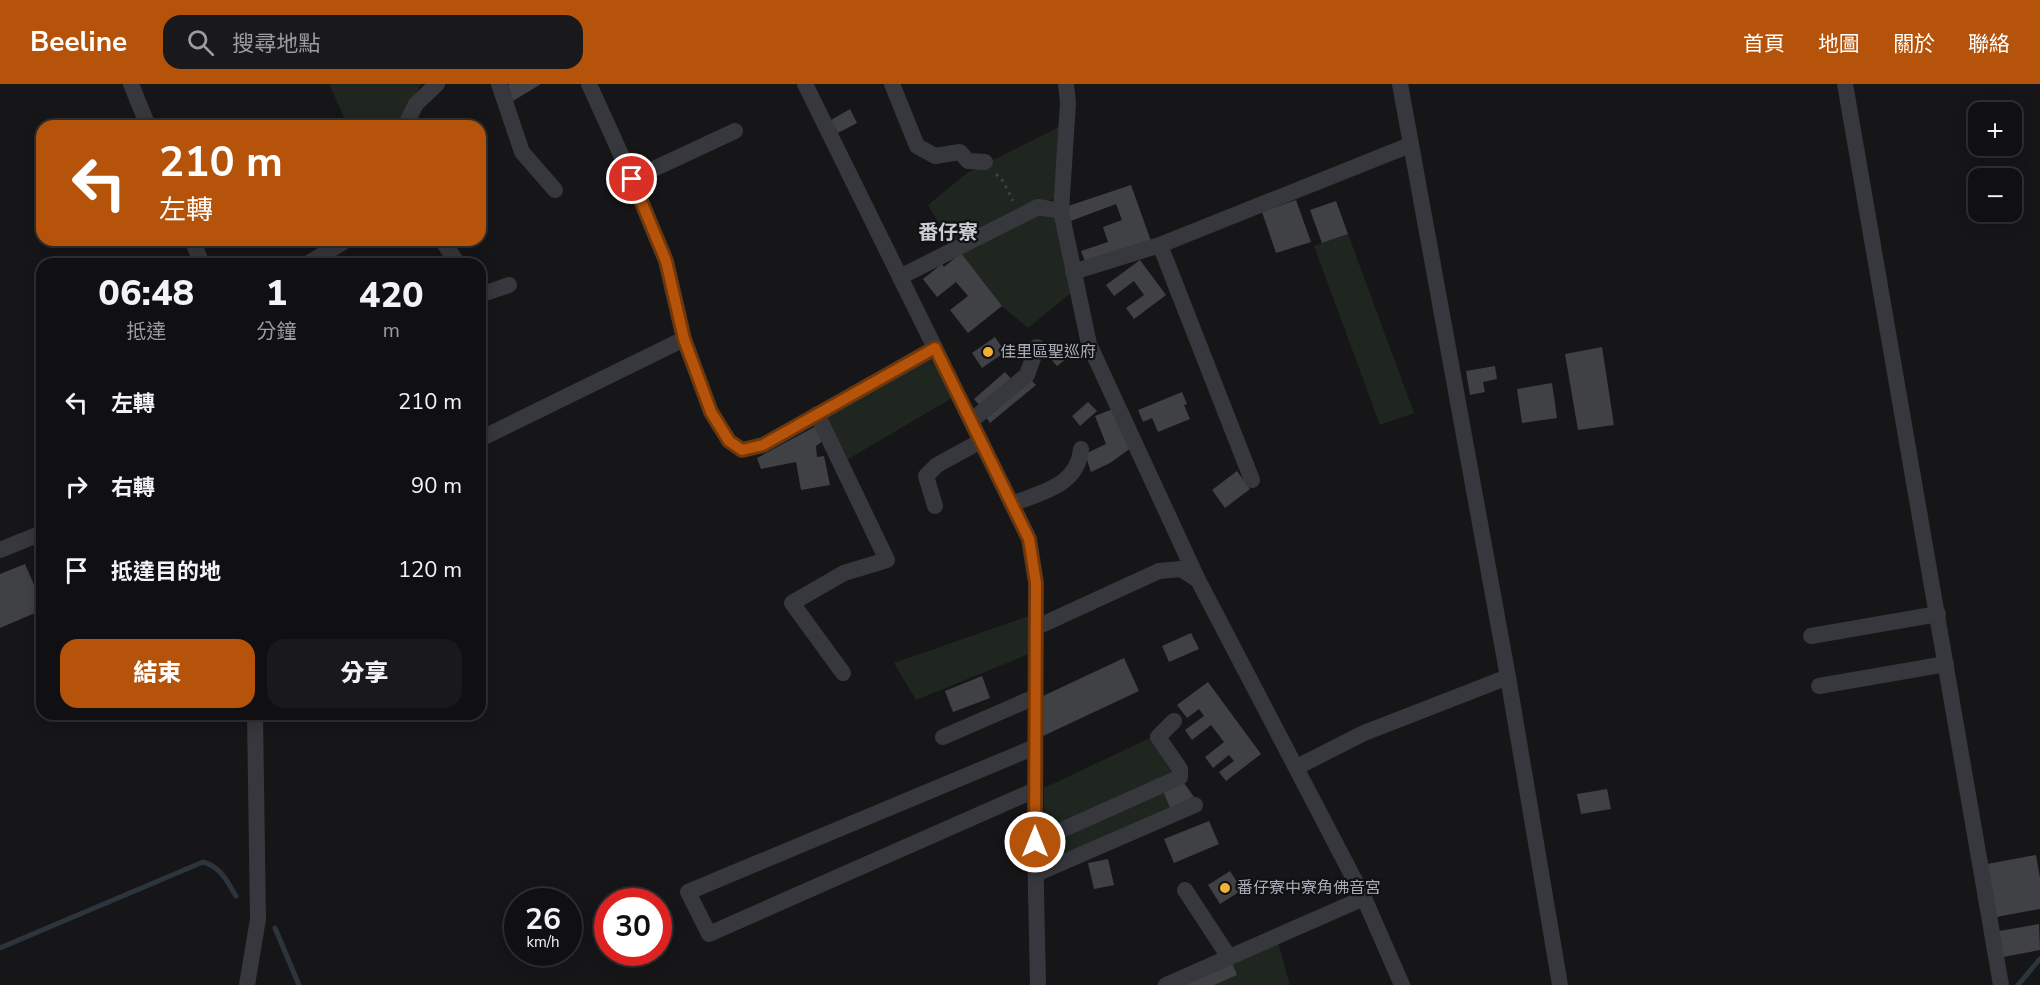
<!DOCTYPE html>
<html lang="zh-TW">
<meta charset="utf-8">
<style>
body{margin:0;font-family:"Nunito Sans","Noto Sans TC",sans-serif;background:#19191b;color:#f1f3f6;height:100vh;display:flex;flex-direction:column;font-size:22px;white-space:nowrap}
*{box-sizing:border-box;margin:0}
p{font-size:20px;color:#9c9d9f}
.icon{flex:none;width:33px;height:33px;fill:none;stroke:currentColor;stroke-width:2;stroke-linecap:round;stroke-linejoin:round}
.map{position:relative;flex:1;overflow:hidden}
.panel{position:absolute;left:36px;top:174px;width:450px;height:462px;display:flex;flex-direction:column;background:#101012;border-radius:18px;box-shadow:0 3px 15px #0003,0 0 0 2px #303032}
.panel>*{flex:none}
.top-card{position:absolute;left:36px;top:36px;width:450px;height:126px;border-radius:18px;box-shadow:0 3px 15px #0003,0 0 0 2px #303032;background:#b45309;color:#fff;overflow:hidden}
.controls{position:absolute;left:1968px;top:18px;display:grid;gap:12px}
.controls a{display:grid;place-items:center;width:54px;height:54px;border-radius:12px;background:#101012;box-shadow:0 3px 15px #0003,0 0 0 2px #303032;font-size:30px}
.speed{position:absolute;left:504px;top:804px;display:flex;gap:12px;font-size:30px;font-weight:700;text-align:center}
.speed>*{display:grid;place-content:center;width:78px;height:78px;border-radius:50%;background:#101012;box-shadow:0 3px 15px #0003,0 0 0 2px #303032;line-height:1}
.speed small{font-size:15px;font-weight:400}
.speed .limit{border:9px solid #d22;background:#fff;color:#111}
.pin{position:absolute;display:grid;place-items:center;width:51px;height:51px;color:#fff;margin:-26px;border:3px solid #fff;border-radius:50%;box-shadow:0 2px 6px #0007}
.me{position:absolute;width:66px;margin:-33px;rotate:0deg;stroke-linejoin:round;filter:drop-shadow(0 0 4px #0008)}
.turn{display:flex;align-items:center;gap:21px;height:126px;padding:0 24px;font-size:27px}
.turn .icon{width:78px;height:78px;stroke-width:2.5}
.turn b{display:block;font-size:42px;line-height:51px}
.eta{display:flex;justify-content:space-evenly;align-items:center;height:102px;text-align:center}
.eta b{font-size:36px;font-weight:800;line-height:42px}
.action{display:flex;gap:12px;margin-top:auto;padding:12px 24px}
.action a{flex:1;height:69px;border-radius:18px;background:#b45309;color:#fff;font-size:24px;font-weight:800;line-height:69px;text-align:center}
.action a+a{background:#19191b;color:#f1f3f6}
ul{padding:0;list-style:none}
li{display:flex;align-items:center;gap:18px;height:84px;padding:0 24px}
li div{flex:1}
li b{display:block;font-size:22px}
li em{font-style:normal}
header{display:flex;align-items:center;gap:36px;box-sizing:border-box;height:84px;padding:0 30px;background:#b45309;color:#fff}
header strong{font-size:28px}
nav{display:flex;gap:33px;margin-inline-start:auto;font-size:21px}
.search{width:420px;height:54px;background:#19191b;display:flex;align-items:center;gap:15px;box-sizing:border-box;padding:0 21px;border-radius:18px;color:#9c9d9f;font-size:22px}
.map>svg:first-child{display:block}
.green{fill:#1e261f}
.lines{fill:none;stroke-linecap:round;stroke-linejoin:round}
.stream{stroke:#2c353c;stroke-width:5}
.building{fill:#404145}
.path{stroke:#3d3f44;stroke-width:3;stroke-dasharray:3 4.5;stroke-linecap:butt}
.minor{stroke:#37383d;stroke-width:16}
.route-casing{stroke:#753606;stroke-width:15}
.route{stroke:#b45309;stroke-width:10}
.poi-dot{fill:#f2b134;stroke:#111113;stroke-width:2}
.labels{text-anchor:middle;dominant-baseline:central;stroke-width:4.5;stroke-linejoin:round;paint-order:stroke}
.poi-label{font-size:16px;fill:#a8adb8;stroke:#111113;text-anchor:start}
.quarter-label{font-size:20px;font-weight:bold;fill:#c9ccd4;stroke:#111113}
</style>
<header>
<strong>Beeline</strong>
<div class="search"><svg class="icon" aria-label="search" viewBox="0 0 24 24"><circle cx="10" cy="10" r="6"/><path d="M15 15l6 6"/></svg>搜尋地點</div>
<nav><a>首頁</a><a>地圖</a><a>關於</a><a>聯絡</a></nav>
</header>
<div class="map">
<svg width="2040" height="901" viewBox="0 0 2040 901">
<rect width="100%" height="100%" fill="#161618"/>
<g class="green">
<polygon points="329,0 421,0 400,42 348,42"/>
<polygon points="1061,42 1057,114 1036,120 950,158 928,121 967,89"/>
<polygon points="1037,128 1055,135 1071,209 1028,244 1002,222 960,168"/>
<polygon points="1348,150 1414,329 1380,341 1314,162"/>
<polygon points="930,274 952,314 845,377 822,333"/>
<polygon points="1029,532 1029,570 916,616 894,579"/>
<polygon points="1152,653 1175,686 1158,695 1170,724 1044,778 1044,704"/>
<polygon points="1278,858 1290,901 1214,901 1232,879"/>
</g>
<g class="lines">
<g class="stream">
<polyline points="275,844 299,901"/>
<path d="M0 864 203 778C222 784 226 796 236 812"/>
<polyline points="2018,901 2040,875"/>
</g>
</g>
<g class="building">
<polygon points="510,0 541,0 513,17 508,1"/>
<polygon points="850,25 857,39 838,49 831,36"/>
<polygon points="1131,101 1151,157 1086,180 1081,167 1108,158 1103,143 1122,136 1116,120 1068,138 1065,123"/>
<polygon points="1296,116 1311,158 1276,169 1262,128"/>
<polygon points="1336,117 1348,150 1322,159 1310,126"/>
<polygon points="961,169 1002,222 968,249 950,226 968,212 956,198 937,213 923,195 942,180 944,183"/>
<polygon points="1140,176 1166,211 1134,235 1126,224 1144,211 1134,197 1114,212 1106,201"/>
<polygon points="995,253 1005,268 982,284 972,269"/>
<polygon points="1056,263 1066,275 1057,282 1047,271"/>
<polygon points="1602,263 1614,341 1578,346 1565,270"/>
<polygon points="1495,282 1497,295 1483,298 1485,308 1470,311 1466,287"/>
<polygon points="1005,288 1013,297 982,324 974,315"/>
<polygon points="1030,295 1036,301 990,339 985,332"/>
<polygon points="1552,299 1557,334 1522,339 1517,305"/>
<polygon points="1182,308 1187,320 1184,321 1190,335 1158,348 1152,334 1143,338 1138,326"/>
<polygon points="1088,318 1097,327 1080,342 1072,332"/>
<polygon points="1113,325 1131,364 1110,379 1091,388 1085,370 1106,360 1095,332"/>
<polygon points="816,342 823,357 816,362 817,373 824,372 830,401 801,406 796,378 761,385 757,374"/>
<polygon points="1237,387 1250,405 1225,424 1212,406"/>
<polygon points="25,480 42,519 42,526 0,544 0,490"/>
<polygon points="1191,549 1199,565 1169,578 1162,562"/>
<polygon points="1124,574 1139,607 1043,652 1043,612"/>
<polygon points="982,592 990,614 953,628 945,607"/>
<polygon points="1208,598 1261,670 1226,697 1219,688 1234,677 1229,671 1213,684 1205,673 1224,658 1211,641 1192,656 1185,646 1204,632 1199,625 1187,634 1177,621"/>
<polygon points="1184,699 1194,713 1170,724 1163,707"/>
<polygon points="1607,705 1611,725 1581,730 1577,710"/>
<polygon points="1209,737 1219,760 1174,779 1164,755"/>
<polygon points="2036,771 2040,794 2040,825 1996,833 1987,780"/>
<polygon points="1108,775 1114,801 1094,805 1088,779"/>
<polygon points="1230,787 1242,806 1220,820 1208,801"/>
<polygon points="2039,840 2040,866 2003,873 1999,847"/>
<polygon points="1232,879 1237,891 1214,901 1183,901"/>
</g>
<g class="lines">
<polyline class="path" points="996,90 1003,97 1013,117"/>
<g class="minor">
<polyline points="131,0 148,42"/>
<polyline points="499,0 522,68 555,106"/>
<polyline points="589,0 632,95 666,177 684,255 711,328 729,357 742,366 763,361 935,264"/>
<polyline points="805,0 1029,455 1036,499 1035,758 1038,901"/>
<polyline points="892,0 917,62 935,72 960,68 968,77 985,78"/>
<polyline points="1066,0 1068,19 1061,127 1089,260 1198,496"/>
<polyline points="1400,0 1508,593 1560,901"/>
<polyline points="1845,0 2001,901"/>
<polyline points="405,42 416,20 437,0"/>
<polyline points="632,95 735,47"/>
<polyline points="192,156 202,180"/>
<polyline points="442,156 458,180"/>
<polyline points="1160,161 1252,396"/>
<polyline points="307,180 342,159 344,156"/>
<polyline points="1073,188 1160,161 1410,61"/>
<polyline points="900,193 1038,123 1061,127"/>
<polyline points="480,211 509,201"/>
<polyline points="817,330 887,476 844,489 792,519 843,589"/>
<polyline points="971,337 1027,291 1037,263"/>
<polyline points="480,355 684,255"/>
<path d="M1012 420C1041 408 1078 402 1081 365"/>
<polyline points="935,422 926,392 937,381 981,357"/>
<polyline points="0,466 42,449"/>
<polyline points="1037,543 1159,487 1181,485 1198,496 1364,814 1402,901"/>
<polyline points="1811,552 1938,530"/>
<polyline points="1819,602 1946,580"/>
<polyline points="943,653 1035,613"/>
<polyline points="1035,663 688,808 709,850 1035,706"/>
<polyline points="1297,683 1364,649 1508,593"/>
<polyline points="1035,758 1180,693 1180,685 1158,653 1174,637"/>
<polyline points="1036,790 1195,721"/>
<polyline points="1185,806 1229,873"/>
<polyline points="247,901 258,835 255,630"/>
<polyline points="1166,901 1364,814"/>
</g>
</g>
<g class="lines">
<g class="route-casing">
<polyline id="route" points="632,95 666,177 684,255 711,328 729,357 742,366 763,361 935,264 1029,455 1036,499 1035,758"/>
</g>
<use href="#route" class="route"/>
</g>
<g class="poi-dot">
<circle cx="988" cy="268" r="6"/>
<circle cx="1225" cy="804" r="6"/>
</g>
<g class="labels">
<g class="poi-label">
<text x="1000" y="268">佳里區聖巡府</text>
<text x="1237" y="804">番仔寮中寮角佛音宮</text>
</g>
<g class="quarter-label">
<text x="948" y="148">番仔寮</text>
</g>
</g>
</svg>
<div class="controls">
<a>+</a>
<a>−</a>
</div>
<div class="speed"><div>26<small>km/h</small></div><div class="limit">30</div></div>
<div class="pin" style="left:632px;top:95px;background:#d93025"><svg class="icon" aria-label="arrive" viewBox="0 0 24 24"><path d="M6 21V4h12l-3 4 3 4H6"/></svg></div>
<svg class="me" style="left:1035px;top:758px" viewBox="-20 -20 40 40"><circle r="17" fill="#b45309" stroke="#fff" stroke-width="3"/><path d="M0-11L8 9 0 5-8 9z" fill="#fff"/></svg>
<div class="top-card">
<div class="turn"><svg class="icon" aria-label="left" viewBox="0 0 24 24"><path d="M17 20v-9H6M10 6l-5 5 5 5"/></svg><div><b>210 m</b>左轉</div></div>
</div>
<section class="panel">
<div class="eta">
<div><b>06:48</b><p>抵達</p></div>
<div><b>1</b><p>分鐘</p></div>
<div><b>420</b><p>m</p></div>
</div>
<ul>
<li><svg class="icon" aria-label="left" viewBox="0 0 24 24"><path d="M17 20v-9H6M10 6l-5 5 5 5"/></svg><div><b>左轉</b></div><em>210 m</em></li>
<li><svg class="icon" aria-label="right" viewBox="0 0 24 24"><path d="M7 20v-9h11M14 6l5 5-5 5"/></svg><div><b>右轉</b></div><em>90 m</em></li>
<li><svg class="icon" aria-label="arrive" viewBox="0 0 24 24"><path d="M6 21V4h12l-3 4 3 4H6"/></svg><div><b>抵達目的地</b></div><em>120 m</em></li>
</ul>
<div class="action"><a>結束</a><a>分享</a></div>
</section>
</div>
